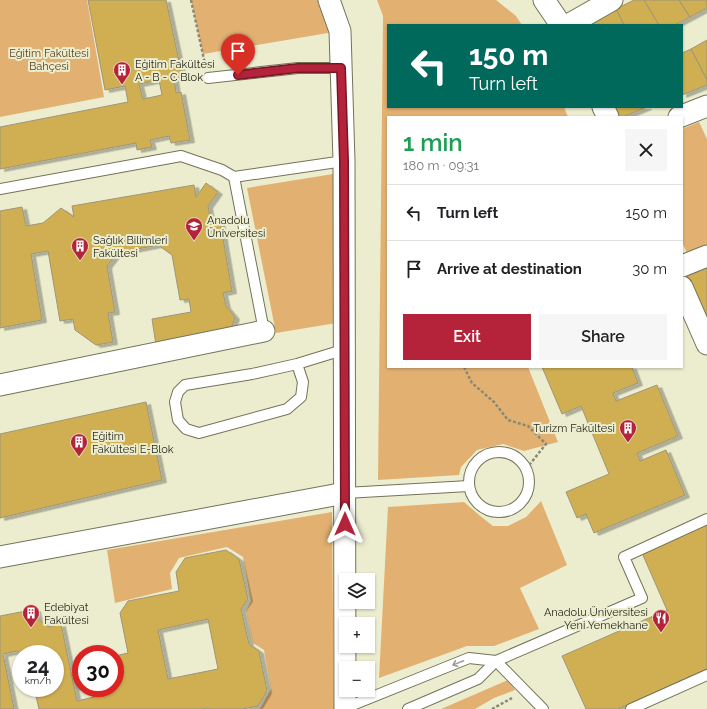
<!DOCTYPE html>
<meta charset="utf-8">
<style>
body{margin:0;font-family:Raleway,sans-serif;background:#f6f6f6;color:#202124;height:100vh;display:flex;flex-direction:column;font-size:15px;white-space:nowrap}
*{box-sizing:border-box;margin:0}
p{font-size:13px;color:#757577}
.icon{flex:none;width:22px;height:22px;fill:none;stroke:currentColor;stroke-width:2;stroke-linecap:round;stroke-linejoin:round}
.map{position:relative;flex:1;overflow:hidden}
.sheet{position:absolute;left:387px;top:116px;width:296px;height:252px;display:flex;flex-direction:column;background:#fff;border-radius:0px;box-shadow:0 1px 3px #0004}
.sheet>*{flex:none}
.guide{position:absolute;left:387px;top:24px;width:296px;height:84px;border-radius:0px;box-shadow:0 1px 3px #0004;background:#00695c;color:#fff;overflow:hidden}
.controls{position:absolute;left:339px;top:573px;display:grid;gap:8px}
.controls a{display:grid;place-items:center;width:36px;height:36px;border-radius:0px;background:#fff;box-shadow:0 1px 3px #0004;font-size:20px}
.speed{position:absolute;left:12px;top:645px;display:flex;gap:8px;font-size:20px;font-weight:700;text-align:center}
.speed>*{display:grid;place-content:center;width:52px;height:52px;border-radius:50%;background:#fff;box-shadow:0 1px 3px #0004;line-height:1}
.speed small{font-size:10px;font-weight:400}
.speed .limit{border:6px solid #d22;background:#fff;color:#111}
.pin{position:absolute;display:grid;place-items:center;width:34px;height:34px;color:#fff;margin:-41px -17px;border-radius:50% 50% 50% 0;rotate:-45deg;box-shadow:0 0 4px #0007}
.pin .icon{rotate:45deg}
.me{position:absolute;width:44px;margin:-22px;rotate:0deg;stroke-linejoin:round;filter:drop-shadow(0 0 3px #0008)}
.turn{display:flex;align-items:center;gap:14px;height:84px;padding:0 16px;font-size:18px}
.turn .icon{width:52px;height:52px;stroke-width:2.5}
.turn b{display:block;font-size:28px;line-height:34px}
.round{display:grid;place-items:center;flex:none;width:42px;height:42px;border-radius:0px;background:#f6f6f6}
.headline{display:flex;align-items:center;justify-content:space-between;height:68px;padding:0 16px}
h1{font-size:24px;font-weight:600;line-height:30px;color:#1e9e55}
.action{display:flex;gap:8px;margin-top:auto;padding:8px 16px}
.action a{flex:1;height:46px;border-radius:0px;background:#b5233a;color:#fff;font-size:16px;font-weight:600;line-height:46px;text-align:center}
.action a+a{background:#f6f6f6;color:#202124}
ul{padding:0;list-style:none}
li{display:flex;align-items:center;gap:12px;height:56px;padding:0 16px;border-top:1px solid #e0e0e0}
li div{flex:1}
li b{display:block;font-size:15px}
li em{font-style:normal}
.map>svg:first-child{display:block}
.green{fill:#e2b171}
.building{fill:#cfaf51;stroke:#9f957a;fill-rule:evenodd;filter:url(#shadow)}
.lines{fill:none;stroke-linecap:round;stroke-linejoin:round}
.lane-casing{stroke:#737359;stroke-width:12}
.street-casing{stroke:#737359;stroke-width:23}
.path{stroke:#898975;stroke-width:2.5;stroke-dasharray:3 2;stroke-linecap:butt}
.lane{stroke:#fff;stroke-width:10}
.street{stroke:#fff;stroke-width:21}
.oneway{stroke:#9f9f9a}
.route-casing{stroke:#761726;stroke-width:10}
.route{stroke:#b5233a;stroke-width:7}
.labels{text-anchor:middle;dominant-baseline:central;stroke-width:4;stroke-linejoin:round;paint-order:stroke}
.park-label{font-size:11px;fill:#5a411f;stroke:#ecedcf}
.poi-label{font-size:11px;fill:#2a2a1f;stroke:#ecedcf;text-anchor:start}
</style>
<div class="map">
<svg width="707" height="709" viewBox="0 0 707 709">
<defs>
<filter id="shadow"><feDropShadow dx="4.5" dy="2.5" stdDeviation="0" flood-color="#0004"/></filter>
</defs>
<rect width="100%" height="100%" fill="#ecedcf"/>
<g class="green">
<polygon points="0,0 87,0 104,97 0,117"/>
<polygon points="191,0 329,0 340,31 203,54"/>
<polygon points="377,0 496,0 516,16 522,25 388,25 388,107 564,107 568,117 388,117 388,367 528,367 558,442 524,451 503,444 477,450 461,467 459,475 378,480 383,16"/>
<polygon points="699,122 707,139 707,245 687,253 682,242 682,129"/>
<polygon points="333,174 336,323 276,333 247,188"/>
<polygon points="541,501 567,565 520,588 539,629 494,646 467,646 379,678 388,507 464,502 479,515 493,526 508,526 526,517"/>
<polygon points="332,512 334,709 260,709 271,689 264,650 253,643 246,611 251,601 243,557 227,547 179,558 170,573 172,589 115,603 107,550"/>
<polygon points="508,680 515,690 494,698 475,709 441,709"/>
</g>
<g class="building">
<path d="M88 0H166L182 75 174 77 176 93 181 92 190 140 171 143 169 136 150 140 152 147 137 150 136 143 0 169V127L128 102 125 86 105 90ZM159 80 162 95 143 99 139 84Z"/>
<polygon points="634,0 644,0 659,25 624,25 616,9"/>
<polygon points="644,0 679,0 690,17 675,25 659,25"/>
<polygon points="679,0 707,0 707,8 690,17"/>
<polygon points="616,9 624,25 588,25"/>
<polygon points="707,40 707,80 691,49"/>
<polygon points="691,49 707,80 707,85 682,95 682,53"/>
<polygon points="613,107 647,107 623,117 618,117"/>
<polygon points="206,183 218,192 208,206 211,223 220,221 232,291 223,293 226,306 235,317 230,332 156,345 152,319 191,312 189,299 180,300 172,255 158,245 117,253 107,266 115,312 108,313 113,342 96,345 75,330 73,319 60,321 48,251 31,254 42,320 0,328 0,211 22,207 26,226 43,223 61,208 74,217 72,206 194,185 196,197"/>
<polygon points="707,267 707,324 687,276"/>
<polygon points="542,367 632,367 638,383 613,393 616,401 657,385 678,436 637,453 640,461 666,450 685,495 594,533 586,514 577,518 566,492 609,474 581,406 562,414"/>
<polygon points="146,402 162,480 0,518 0,434"/>
<polygon points="707,525 707,669 618,709 586,709 562,656 667,610 642,553"/>
<path d="M226 550 239 559 248 599 241 609 249 644 259 651 267 691 258 706 242 709H209L207 708 201 709H39L34 688H55V654H22L17 651 3 654 14 709H0V616L36 609 38 619 49 627 61 624 77 701 94 697 92 688H115V656L128 653 120 613 128 601 179 591 176 572 185 558ZM208 619 218 669 168 679 158 630Z"/>
</g>
<g class="lines">
<g class="lane-casing">
<g id="lane">
<polyline points="208,78 298,68 341,68"/>
<polyline points="234,177 264,331"/>
<polyline points="0,189 181,156 222,170 234,177 344,161"/>
<polyline points="297,364 303,382 301,397 287,409 199,433 186,429 178,420 175,402 178,392 185,385 252,374 297,364 336,352 344,351"/>
<circle cx="499" cy="482" r="30"/>
<polyline points="345,493 469,486"/>
<polyline points="345,708 469,658 496,661 543,709"/>
<polyline points="408,709 478,679 496,661 642,598 624,557 707,519"/>
<polyline points="631,709 707,675"/>
</g>
</g>
<g class="street-casing">
<g id="street">
<polyline points="329,0 340,31 344,161 345,709"/>
<polyline points="544,0 561,25"/>
<polyline points="568,25 612,0"/>
<polyline points="603,107 608,117"/>
<polyline points="679,117 707,106"/>
<polyline points="682,266 707,256"/>
<polyline points="682,287 707,344"/>
<polyline points="0,385 264,331"/>
<polyline points="0,557 345,493"/>
</g>
</g>
<g class="path">
<polyline points="191,0 205,64"/>
<polyline points="464,367 472,383 494,402 508,420 528,426 546,444 526,469"/>
<polyline points="492,709 512,698"/>
</g>
<use href="#lane" class="lane"/>
<use href="#street" class="street"/>
</g>
<defs><path id="oneway-shaft" d="M-6 0H5M1.5-3L5.5 0L1.5 3" fill="none" stroke-width="1.6" stroke-linecap="round" stroke-linejoin="round"/></defs>
<use class="oneway" href="#oneway-shaft" transform="translate(458 663) rotate(158)"/>
<g class="lines">
<g class="route-casing">
<polyline id="route" points="238,75 298,68 341,68 344,161 345,524"/>
</g>
<use href="#route" class="route"/>
</g>
<defs>
<g id="building-pin" transform="scale(0.9)"><path d="M0 17L-7.5 6A9.5 9.5 0 1 1 7.5 6Z" fill="#b5233a" stroke="#ecedcf"/><path d="M-4-6H4V6H1V3H-1V6H-4ZM-2.5-4.3h1.7v1.8h-1.7ZM.8-4.3h1.7v1.8H.8ZM-2.5-1h1.7V.8h-1.7ZM.8-1h1.7V.8H.8Z" fill="#fff"/></g>
<g id="university-pin" transform="scale(0.9)"><path d="M0 17L-7.5 6A9.5 9.5 0 1 1 7.5 6Z" fill="#b5233a" stroke="#ecedcf"/><path d="M0-5L7-2L0 1L-7-2ZM-4 1L0 2.5L4 1V4Q0 6-4 4Z" fill="#fff"/></g>
<g id="restaurant-pin" transform="scale(0.9)"><path d="M0 17L-7.5 6A9.5 9.5 0 1 1 7.5 6Z" fill="#b5233a" stroke="#ecedcf"/><path d="M-5-6h1v4h1v-4h1v4h1v-4h1v5L-1.5 .5V6h-2V.5L-5-1ZM5-6V6H3V1.5H1.5Q1.5-4 5-6Z" fill="#fff"/></g>
</defs>
<g fill-rule="evenodd">
<use href="#building-pin" x="122" y="70"/>
<use href="#university-pin" x="194" y="226"/>
<use href="#building-pin" x="80" y="246"/>
<use href="#building-pin" x="628" y="428"/>
<use href="#building-pin" x="79" y="442"/>
<use href="#building-pin" x="31" y="613"/>
<use href="#restaurant-pin" x="661" y="618"/>
</g>
<g class="labels">
<g class="park-label">
<text x="49" y="53">Eğitim Fakültesi<tspan x="49" dy="13">Bahçesi</tspan></text>
</g>
<g class="poi-label">
<text x="135" y="64">Eğitim Fakültesi<tspan x="135" dy="13">A - B - C Blok</tspan></text>
<text x="207" y="220">Anadolu<tspan x="207" dy="13">Üniversitesi</tspan></text>
<text x="93" y="240">Sağlık Bilimleri<tspan x="93" dy="13">Fakültesi</tspan></text>
<text x="615" y="428" text-anchor="end">Turizm Fakültesi</text>
<text x="92" y="436">Eğitim<tspan x="92" dy="13">Fakültesi E-Blok</tspan></text>
<text x="44" y="607">Edebiyat<tspan x="44" dy="13">Fakültesi</tspan></text>
<text x="648" y="612" text-anchor="end">Anadolu Üniversitesi<tspan x="648" dy="13">Yeni Yemekhane</tspan></text>
</g>
</g>
</svg>
<div class="controls">
<a><svg class="icon" aria-label="layers" viewBox="0 0 24 24"><path d="M12 4l9 5-9 5-9-5zM3 14l9 5 9-5"/></svg></a>
<a>+</a>
<a>−</a>
</div>
<div class="speed"><div>24<small>km/h</small></div><div class="limit">30</div></div>
<div class="pin" style="left:238px;top:75px;background:#d93025"><svg class="icon" aria-label="arrive" viewBox="0 0 24 24"><path d="M6 21V4h12l-3 4 3 4H6"/></svg></div>
<svg class="me" style="left:345px;top:524px" viewBox="-20 -20 40 40"><path d="M0-17L14 15 0 8-14 15z" fill="#b5233a" stroke="#fff" stroke-width="4"/></svg>
<div class="guide">
<div class="turn"><svg class="icon" aria-label="left" viewBox="0 0 24 24"><path d="M17 20v-9H6M10 6l-5 5 5 5"/></svg><div><b>150 m</b>Turn left</div></div>
</div>
<section class="sheet">
<div class="headline"><div><h1>1 min</h1><p>180 m · 09:31</p></div><a class="round"><svg class="icon" aria-label="close" viewBox="0 0 24 24"><path d="M6 6l12 12M18 6L6 18"/></svg></a></div>
<ul>
<li><svg class="icon" aria-label="left" viewBox="0 0 24 24"><path d="M17 20v-9H6M10 6l-5 5 5 5"/></svg><div><b>Turn left</b></div><em>150 m</em></li>
<li><svg class="icon" aria-label="arrive" viewBox="0 0 24 24"><path d="M6 21V4h12l-3 4 3 4H6"/></svg><div><b>Arrive at destination</b></div><em>30 m</em></li>
</ul>
<div class="action"><a>Exit</a><a>Share</a></div>
</section>
</div>
